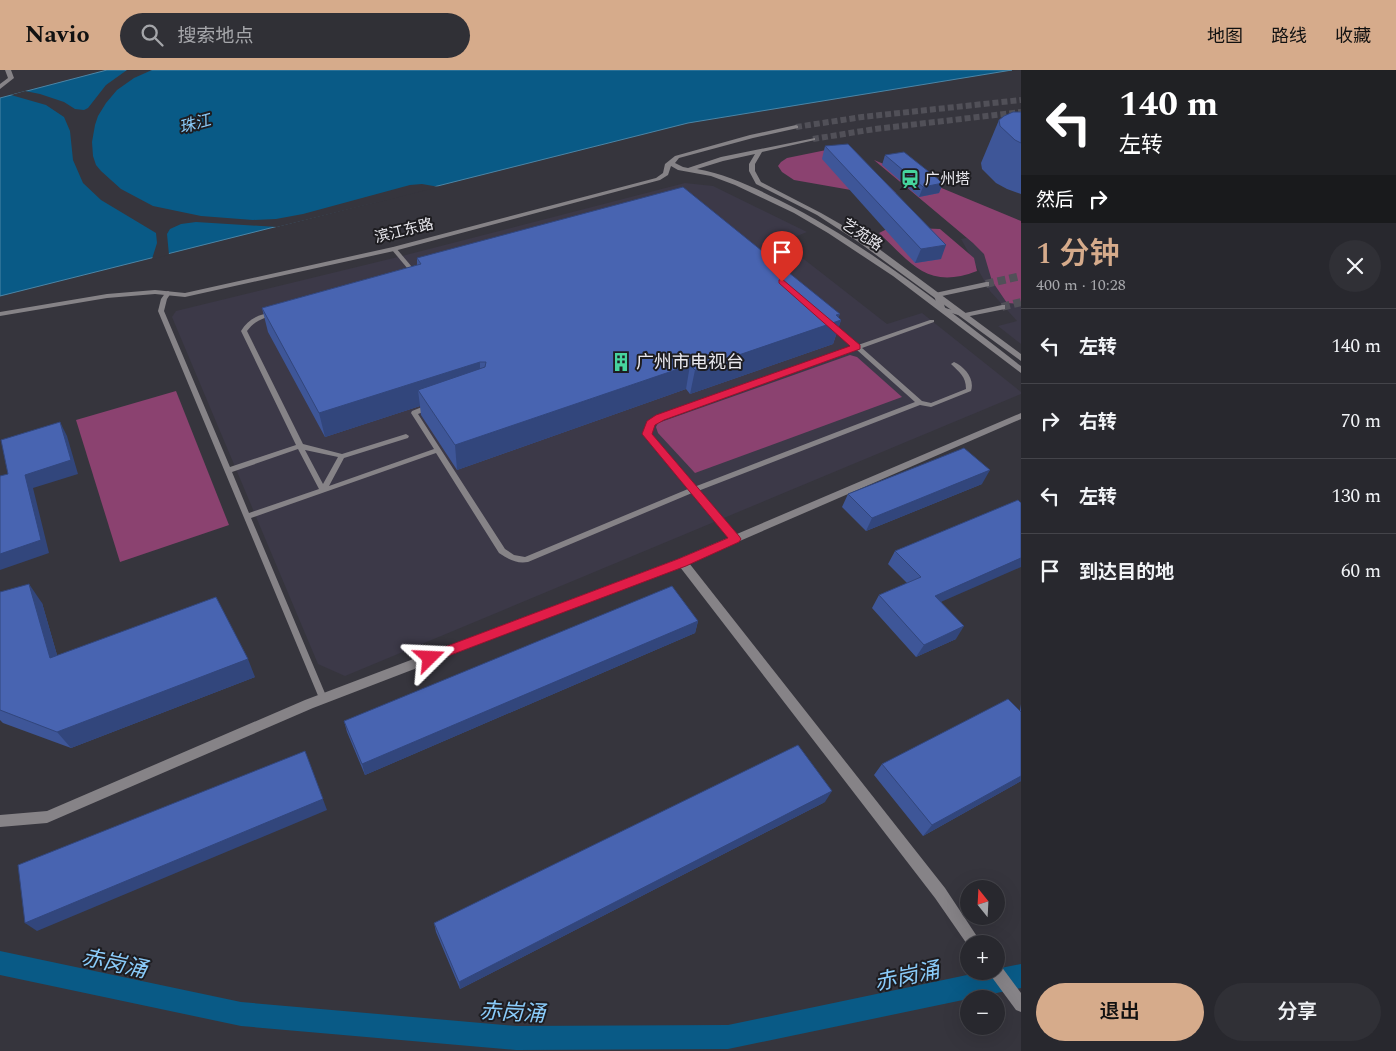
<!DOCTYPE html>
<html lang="zh">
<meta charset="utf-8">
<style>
body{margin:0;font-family:Spectral,"Noto Sans SC",serif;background:#303036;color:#f1f3f6;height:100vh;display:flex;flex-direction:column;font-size:19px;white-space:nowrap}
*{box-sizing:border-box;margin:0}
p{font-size:16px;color:#a5a6aa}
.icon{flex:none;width:28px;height:28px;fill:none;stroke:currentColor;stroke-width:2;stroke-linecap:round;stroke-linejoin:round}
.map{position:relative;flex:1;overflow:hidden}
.sheet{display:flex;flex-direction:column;background:#28282e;width:375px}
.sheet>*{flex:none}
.guide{background:#202124;color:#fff;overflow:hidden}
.needle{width:32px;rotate:342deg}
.fabs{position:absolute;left:960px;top:810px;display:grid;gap:10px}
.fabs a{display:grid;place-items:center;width:45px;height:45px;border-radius:50%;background:#28282e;box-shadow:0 5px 20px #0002,0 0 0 1px #44444a;font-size:25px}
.pin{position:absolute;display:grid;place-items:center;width:42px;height:42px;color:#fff;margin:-51px -21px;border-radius:50% 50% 50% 0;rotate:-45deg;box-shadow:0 0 5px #0007}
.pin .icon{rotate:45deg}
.me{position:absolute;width:55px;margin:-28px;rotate:69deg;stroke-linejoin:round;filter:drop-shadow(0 0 4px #0008)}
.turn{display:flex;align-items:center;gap:18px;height:105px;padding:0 15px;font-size:22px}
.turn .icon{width:65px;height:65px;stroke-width:2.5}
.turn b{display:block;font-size:35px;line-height:42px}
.then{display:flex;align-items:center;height:48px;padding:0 15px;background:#0003;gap:10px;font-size:19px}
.round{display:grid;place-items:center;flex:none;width:52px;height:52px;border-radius:26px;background:#303036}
.overview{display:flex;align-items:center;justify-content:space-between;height:85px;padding:0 15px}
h1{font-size:30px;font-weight:600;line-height:38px;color:#d6ab8b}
.cta{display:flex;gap:10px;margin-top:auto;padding:10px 15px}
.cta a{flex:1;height:58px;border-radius:30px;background:#d6ab8b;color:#111;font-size:20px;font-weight:600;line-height:58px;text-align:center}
.cta a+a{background:#303036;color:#f1f3f6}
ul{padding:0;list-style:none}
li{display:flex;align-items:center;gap:15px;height:75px;padding:0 15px;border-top:1px solid #44444a}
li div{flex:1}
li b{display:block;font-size:19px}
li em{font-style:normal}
header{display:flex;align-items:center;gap:30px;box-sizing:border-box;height:70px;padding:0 25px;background:#d6ab8b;color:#111}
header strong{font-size:24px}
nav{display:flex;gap:28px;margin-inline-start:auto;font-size:18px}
.search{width:350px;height:45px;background:#303036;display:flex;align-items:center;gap:12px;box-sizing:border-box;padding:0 18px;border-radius:28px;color:#a5a6aa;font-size:19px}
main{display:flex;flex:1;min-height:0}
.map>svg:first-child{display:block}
.built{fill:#3c3948}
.green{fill:#8b4270}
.water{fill:#095a86;stroke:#4c85a6}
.pier{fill:#36353d}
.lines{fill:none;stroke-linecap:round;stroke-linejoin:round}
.canal{fill:#095a86;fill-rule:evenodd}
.minor-tunnel{stroke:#515058;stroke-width:8;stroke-dasharray:8 4;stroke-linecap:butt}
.tertiary-tunnel{stroke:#515058;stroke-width:6;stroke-dasharray:6 3;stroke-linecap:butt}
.service{fill:#868387;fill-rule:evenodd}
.minor{fill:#868387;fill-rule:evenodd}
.tertiary{fill:#868387;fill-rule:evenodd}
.wall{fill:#3e5698}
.shaded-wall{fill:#32467c}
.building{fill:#4864b1;stroke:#32467c}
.route{fill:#e11d48;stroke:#92132f}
.labels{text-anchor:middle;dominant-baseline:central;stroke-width:4;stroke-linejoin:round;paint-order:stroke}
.far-poi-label{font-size:15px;fill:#eae9ef;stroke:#1e1d21;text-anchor:start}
.far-street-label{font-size:15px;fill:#eae9ef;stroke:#1e1d21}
.far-water-label{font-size:16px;font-style:italic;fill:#8acbf9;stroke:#1e1d21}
.poi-label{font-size:18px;fill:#eae9ef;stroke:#1e1d21;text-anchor:start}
.near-water-label{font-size:22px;font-style:italic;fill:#8acbf9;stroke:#1e1d21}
</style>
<header>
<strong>Navio</strong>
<div class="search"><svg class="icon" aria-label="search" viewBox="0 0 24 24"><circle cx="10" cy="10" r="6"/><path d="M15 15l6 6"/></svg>搜索地点</div>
<nav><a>地图</a><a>路线</a><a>收藏</a></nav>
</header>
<main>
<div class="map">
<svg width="1021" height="981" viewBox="0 0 1021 981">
<rect width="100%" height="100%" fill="#36353d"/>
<g class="built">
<polygon points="685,113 713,116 807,162 782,172 887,254 922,243 1021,322 1021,324 345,606 318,594 172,247 176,241 402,186"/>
<polygon points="990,163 1021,188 1021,274 998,256 1017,251 990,221 961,169"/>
</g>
<g class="green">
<polygon points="841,77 849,79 896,123 885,126 794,110 782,102 778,96 781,92 787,88"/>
<polygon points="874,90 1021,151 1021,234 1007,233 992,211 984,184 973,173"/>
<path d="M891 157 940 159 974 188 977 201C928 220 912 194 879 163Z"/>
<polygon points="850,285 857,287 902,327 695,403 658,363 656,357 658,353"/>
<polygon points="176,321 229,455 120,492 76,350"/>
</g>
<polygon class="water" points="107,0 1012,0 688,53 0,226 0,28"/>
<polygon class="pier" points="127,0 152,0 134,8 117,20 106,33 98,46 95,55 92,72 93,86 96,95 101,101 121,119 153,136 201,146 253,150 276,149 303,144 410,115 422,114 439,117 277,157 196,152 181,154 170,159 167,164 169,185 152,189 157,173 156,163 101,130 83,113 73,90 70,61 64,47 46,35 11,25 25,21 40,24 64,32 75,39 84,40 88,38 106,15"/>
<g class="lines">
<polygon class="canal" points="0,881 241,932 516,956 728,955 986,901 996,901 996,899 1021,894 1021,918 728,979 516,980 241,956 0,905"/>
<g class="minor-tunnel">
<polyline points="986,214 1021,206"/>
<polyline points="1002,237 1021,232"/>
</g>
<g class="tertiary-tunnel">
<polyline points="796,57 862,47 1021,30"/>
<polyline points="813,69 875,59 1021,42"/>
</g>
<g class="service">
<polygon points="394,177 396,178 417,203 417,205 413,205 392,180 392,178"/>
<path d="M168 221 171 223 167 229 164 241 230 397 296 375 241 261C248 249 260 243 274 243V245C263 248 254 251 247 261L303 374 342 384 406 364 409 366 408 368 344 388 329 416 434 379 411 343 412 341 427 335H431L432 337 431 339 418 344 505 479 514 485 525 487 688 419 644 364 649 351 658 346 853 277 829 255V253H833L858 275 930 250H934V252L862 278 922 331 931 333 966 319C966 306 959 302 951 294L954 292C965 297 975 309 971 321L931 337 920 335 698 421 738 467 739 469 735 472 732 471 692 423 528 492C516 494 508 489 499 483L436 383 251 448 327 628 326 631 323 632 320 631 319 628 158 241 161 229 166 222ZM857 280 915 332 694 417 650 364 654 354 662 350ZM298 379 319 419 249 443 232 402ZM305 380 338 387 323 414Z"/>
</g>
<g class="minor">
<polygon points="5,0 11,0 14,8 0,19 0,14 8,8"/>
<polygon points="986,212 989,212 989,216 942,226 945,238 965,243 1002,235 1005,235 1005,239 965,247 938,239 934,225 935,223"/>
<polygon points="1021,343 1021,349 689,493 945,818 982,874 969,874 969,877 935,828 680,497 313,638 47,753 0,757 0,745 47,741 305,630 678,489"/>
<polygon points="996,894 1001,896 1021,923 1021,942 1016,940 991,906 989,901 996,901"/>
</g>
<path class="tertiary" d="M796 55 798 56V58L753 68 679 88 675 93 683 97 688 98 721 87 815 68V70L762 82 755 94V101L761 112 821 143 863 167 1021 284V291L857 171 817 145 756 114 749 101V94L755 84 723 91 697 99C726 104 753 117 779 130 867 174 943 236 1021 296V303L893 206 828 163 794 143 735 115 711 106 678 100 671 96 668 105 660 110 394 181 185 227 155 224 107 228 0 246V242L107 224 155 220 185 223 393 177 656 108 663 103 665 94 675 86 750 65Z"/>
</g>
<g class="wall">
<polygon points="1021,42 1021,124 1007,119 996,113 982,99 981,93 999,50"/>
<polygon points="825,76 941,189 915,193 822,89"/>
<polygon points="885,85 943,113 939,123 919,127 882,95"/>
<polygon points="417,188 840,244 838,247 841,250 833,274 690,324 686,319 457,400 421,345 420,336 325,367 268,262 262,238 417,195"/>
<polygon points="982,414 866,461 842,437 848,424"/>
<polygon points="1018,430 941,532 956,569 916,587 872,538 879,525 907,513 888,494 895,481"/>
<polygon points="0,522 42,533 57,585 255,607 71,678 3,653 0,650"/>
<polygon points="698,551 695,563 365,705 347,662 344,651"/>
<polygon points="1021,634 1021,711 923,766 874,705 882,694 1020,640"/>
<polygon points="825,732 460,919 436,862 434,853"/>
</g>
<g class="shaded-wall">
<polygon points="943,113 939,123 919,127 923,117"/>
<polygon points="946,175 941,189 915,193 921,179"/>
<polygon points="840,244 837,251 841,250 833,274 690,324 695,300"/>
<polygon points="480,292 480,316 418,320 420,336 325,367 319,343"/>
<polygon points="690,295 686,319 457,400 455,375"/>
<polygon points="60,352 67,366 78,404 33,418 49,483 0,500 0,484 25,405"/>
<polygon points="990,400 982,414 866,461 872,448"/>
<polygon points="1021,488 1021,497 927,538 935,526"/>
<polygon points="29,514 42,533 63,606 50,588"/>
<polygon points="698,551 695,563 365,705 362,694"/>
<polygon points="964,556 956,569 916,587 924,575"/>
<polygon points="248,589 255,607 71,678 57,662"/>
<polygon points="305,681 327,740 37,861 25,853"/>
<polygon points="1021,706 1021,711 923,766 932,755"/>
<polygon points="832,721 825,732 460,919 459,912"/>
</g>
<g class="building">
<polygon points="1013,42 1021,42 1021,73 1015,70 1000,56 999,50 1004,46"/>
<polygon points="848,74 946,175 921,179 825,76"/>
<polygon points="904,82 943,113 923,117 885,85"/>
<polygon points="683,117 840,244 836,245 841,250 695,300 690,295 455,375 418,320 485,297 486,292 480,292 319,343 262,238 421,194 417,188"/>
<polygon points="60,352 71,390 25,405 41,470 0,484 0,406 8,404 1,370"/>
<polygon points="964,378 990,400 872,448 848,424"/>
<polygon points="1018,430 1021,433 1021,488 935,526 964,556 924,575 879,525 921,507 895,481"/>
<polygon points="29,514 50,588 216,527 248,589 57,662 0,640 0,522"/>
<polygon points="672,516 698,551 362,694 344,651"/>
<polygon points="1008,629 1021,642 1021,706 932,755 882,694"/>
<polygon points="798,675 832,721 459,912 434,853"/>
<polygon points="305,681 323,729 25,853 18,795"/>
</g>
<polygon class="route" points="782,209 860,275 860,279 664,350 655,355 652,364 739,466 741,469 739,472 686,496 435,591 430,593 426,591 424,588 426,584 678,489 728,468 642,364 647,351 656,345 850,276 779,213 779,210"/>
<defs>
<g id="station-bare" transform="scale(1.5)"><path d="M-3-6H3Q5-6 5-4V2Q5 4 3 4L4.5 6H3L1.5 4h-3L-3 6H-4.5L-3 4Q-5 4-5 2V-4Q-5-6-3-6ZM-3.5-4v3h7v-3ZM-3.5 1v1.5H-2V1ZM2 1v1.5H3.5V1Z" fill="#46d49e" stroke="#1e1d21" stroke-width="2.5" paint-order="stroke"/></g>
<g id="building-bare" transform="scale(1.5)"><path d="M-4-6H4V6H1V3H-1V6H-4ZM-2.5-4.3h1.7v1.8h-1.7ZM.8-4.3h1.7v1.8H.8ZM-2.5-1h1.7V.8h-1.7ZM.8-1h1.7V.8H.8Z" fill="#46d49e" stroke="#1e1d21" stroke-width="2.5" paint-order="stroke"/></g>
</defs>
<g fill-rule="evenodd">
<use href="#station-bare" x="910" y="109"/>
<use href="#building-bare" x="621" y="292"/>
</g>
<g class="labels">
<g class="far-poi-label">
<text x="925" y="109">广州塔</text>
</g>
<g class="far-street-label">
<text transform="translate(404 161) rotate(-14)">滨江东路</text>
<text transform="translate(862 165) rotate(33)">艺苑路</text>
</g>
<g class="far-water-label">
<text transform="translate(195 54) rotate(-15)">珠江</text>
</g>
<g class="poi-label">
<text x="636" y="292">广州市电视台</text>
</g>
<g class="near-water-label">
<text transform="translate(114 894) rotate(12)">赤岗涌</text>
<text transform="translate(907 907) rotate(-12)">赤岗涌</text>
<text transform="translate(512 943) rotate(3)">赤岗涌</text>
</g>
</g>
</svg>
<div class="fabs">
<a><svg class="needle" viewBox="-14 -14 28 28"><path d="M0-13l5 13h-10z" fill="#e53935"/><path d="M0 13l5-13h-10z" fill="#a5a6aa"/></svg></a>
<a>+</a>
<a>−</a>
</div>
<div class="pin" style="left:782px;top:212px;background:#d93025"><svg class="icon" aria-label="arrive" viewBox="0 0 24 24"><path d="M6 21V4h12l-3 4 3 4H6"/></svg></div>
<svg class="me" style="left:430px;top:588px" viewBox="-20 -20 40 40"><path d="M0-17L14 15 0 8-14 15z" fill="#e11d48" stroke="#fff" stroke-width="4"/></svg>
</div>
<section class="sheet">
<div class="guide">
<div class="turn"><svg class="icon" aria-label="left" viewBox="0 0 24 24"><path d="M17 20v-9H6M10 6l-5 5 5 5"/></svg><div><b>140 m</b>左转</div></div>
<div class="then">然后<svg class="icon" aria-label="right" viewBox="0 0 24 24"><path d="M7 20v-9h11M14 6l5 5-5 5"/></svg></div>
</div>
<div class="overview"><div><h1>1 分钟</h1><p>400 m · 10:28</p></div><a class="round"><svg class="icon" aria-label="close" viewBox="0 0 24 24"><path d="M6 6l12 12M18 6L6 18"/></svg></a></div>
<ul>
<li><svg class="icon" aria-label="left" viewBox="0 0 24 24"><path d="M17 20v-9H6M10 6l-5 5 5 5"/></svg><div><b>左转</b></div><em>140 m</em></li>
<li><svg class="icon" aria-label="right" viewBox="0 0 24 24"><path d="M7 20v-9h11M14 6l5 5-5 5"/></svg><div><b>右转</b></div><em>70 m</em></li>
<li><svg class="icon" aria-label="left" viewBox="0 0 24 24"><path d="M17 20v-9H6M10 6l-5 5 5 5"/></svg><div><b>左转</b></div><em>130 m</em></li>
<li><svg class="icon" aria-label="arrive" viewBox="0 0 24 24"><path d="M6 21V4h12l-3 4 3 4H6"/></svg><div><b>到达目的地</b></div><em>60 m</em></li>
</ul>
<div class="cta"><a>退出</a><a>分享</a></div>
</section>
</main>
